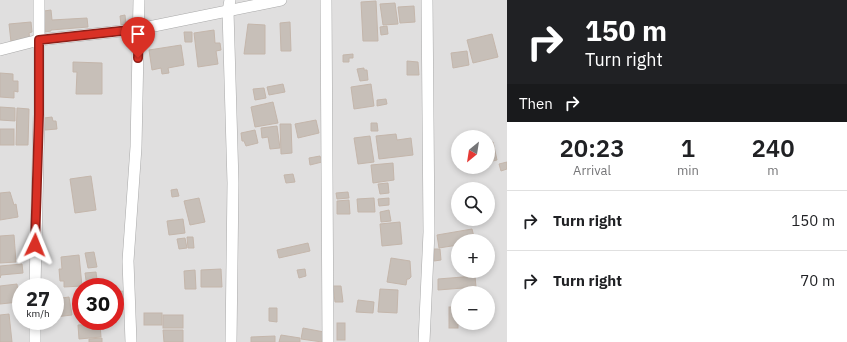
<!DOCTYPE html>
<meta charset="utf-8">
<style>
body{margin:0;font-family:"IBM Plex Sans",sans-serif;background:#f6f6f6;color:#202124;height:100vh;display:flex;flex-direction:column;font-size:15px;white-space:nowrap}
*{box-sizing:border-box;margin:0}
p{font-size:13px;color:#757577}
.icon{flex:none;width:22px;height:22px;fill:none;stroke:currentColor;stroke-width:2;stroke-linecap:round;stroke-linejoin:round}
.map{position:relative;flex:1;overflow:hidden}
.side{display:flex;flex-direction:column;background:#fff;width:340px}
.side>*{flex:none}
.hud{background:#202124;color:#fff;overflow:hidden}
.needle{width:26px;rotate:210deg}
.fabs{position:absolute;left:451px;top:130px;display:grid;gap:8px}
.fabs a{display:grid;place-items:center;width:44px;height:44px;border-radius:50%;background:#fff;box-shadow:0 2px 6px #0003;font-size:20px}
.speed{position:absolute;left:12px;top:278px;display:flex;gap:8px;font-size:20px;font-weight:700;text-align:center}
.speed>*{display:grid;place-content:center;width:52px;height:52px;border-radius:50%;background:#fff;box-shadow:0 2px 6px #0003;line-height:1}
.speed small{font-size:10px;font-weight:400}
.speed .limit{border:6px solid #d22;background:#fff;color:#111}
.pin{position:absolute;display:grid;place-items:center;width:34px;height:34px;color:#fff;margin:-41px -17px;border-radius:50% 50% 50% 0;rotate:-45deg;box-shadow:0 0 4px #0007}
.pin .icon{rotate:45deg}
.me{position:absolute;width:44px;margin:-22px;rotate:2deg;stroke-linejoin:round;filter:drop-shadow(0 0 3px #0008)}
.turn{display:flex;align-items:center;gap:14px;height:84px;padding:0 12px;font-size:18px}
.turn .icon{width:52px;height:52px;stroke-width:2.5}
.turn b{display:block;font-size:28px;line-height:34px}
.then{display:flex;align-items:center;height:38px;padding:0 12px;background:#0003;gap:8px;font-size:15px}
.eta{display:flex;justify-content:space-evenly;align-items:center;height:68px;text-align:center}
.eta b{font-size:24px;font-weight:600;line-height:28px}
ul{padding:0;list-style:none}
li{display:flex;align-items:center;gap:12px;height:60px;padding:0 12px;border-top:1px solid #e0e0e0}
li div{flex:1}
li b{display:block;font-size:15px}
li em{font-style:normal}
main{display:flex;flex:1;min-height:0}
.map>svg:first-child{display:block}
.residential{fill:#e0dfdf;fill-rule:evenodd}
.building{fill:#c7bfb8;stroke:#c4b6ab}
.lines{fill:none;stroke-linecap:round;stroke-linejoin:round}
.minor-casing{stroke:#a9a9a9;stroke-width:12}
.minor{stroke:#fff;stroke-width:11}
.route-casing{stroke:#8d1f18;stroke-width:10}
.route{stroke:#d93025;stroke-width:7}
</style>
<main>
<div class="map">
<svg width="507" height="342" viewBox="0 0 507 342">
<rect width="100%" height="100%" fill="#f2efe9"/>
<path class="residential" d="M0 0H507V342H0ZM458 137H488V167H458ZM458 189H488V219H458ZM458 241H488V271H458ZM21 287H55V321H21ZM81 287H115V321H81ZM458 293H488V323H458Z"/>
<g class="building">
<polygon points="376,1 378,41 363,41 361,2"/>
<polygon points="395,3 398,24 383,25 380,4"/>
<polygon points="414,6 415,22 400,23 398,7"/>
<polygon points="51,10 52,20 87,18 88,27 51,30 51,31 45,32 44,11"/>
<polygon points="125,15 126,24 121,25 120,16"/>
<polygon points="31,22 32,32 29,33 30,40 11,42 9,24"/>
<polygon points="290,22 291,51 281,51 280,23"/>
<polygon points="248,24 265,25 265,54 244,54"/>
<polygon points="387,26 388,34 381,35 380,27"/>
<polygon points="214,30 215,43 220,43 221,50 216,51 218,64 198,67 194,33"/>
<polygon points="184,32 192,32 192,42 185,42"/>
<polygon points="492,34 498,57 473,63 467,40"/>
<polygon points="181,45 184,65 168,68 169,73 162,74 161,68 152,70 149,50"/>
<polygon points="467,51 469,65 453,68 451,53"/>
<polygon points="353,54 353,58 349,58 349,62 343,62 343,55"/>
<polygon points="407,61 418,62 419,75 407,75"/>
<polygon points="73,62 102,63 102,94 76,94 77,72 73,72"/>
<polygon points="364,68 364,70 367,70 368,80 360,81 357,69"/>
<polygon points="0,73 13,74 13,81 18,81 18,92 14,91 14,98 0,97"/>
<polygon points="283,84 285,92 269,95 267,87"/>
<polygon points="371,84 374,106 354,109 351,87"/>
<polygon points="264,88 266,98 255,100 253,89"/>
<polygon points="386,99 387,104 377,106 377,100"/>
<polygon points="273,102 278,123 255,127 251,107"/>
<polygon points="0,107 15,108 15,121 0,120"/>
<polygon points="17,108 29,109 28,145 16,145"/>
<polygon points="52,117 53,121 56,121 57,129 45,130 44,118"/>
<polygon points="316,120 319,133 298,138 295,124"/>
<polygon points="371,123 377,123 378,131 371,131"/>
<polygon points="280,124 291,124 292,153 281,154"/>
<polygon points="277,126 280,148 270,149 268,137 262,138 261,128"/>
<rect x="0" y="129" width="14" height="16"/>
<polygon points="255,130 258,143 246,146 244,141 242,141 241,133"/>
<polygon points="396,134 397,140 411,138 413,155 379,159 376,136"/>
<polygon points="370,136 374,162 358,164 354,138"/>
<polygon points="493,142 497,160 488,162 488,143"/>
<polygon points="320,156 322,162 310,165 309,158"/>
<polygon points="507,162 507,169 501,171 499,164"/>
<polygon points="393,163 394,180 373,183 371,165"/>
<polygon points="293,174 295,182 286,183 284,175"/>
<polygon points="91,176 96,210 75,213 70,179"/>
<polygon points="388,183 389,193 380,194 378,184"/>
<polygon points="177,189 179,196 172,197 171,190"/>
<polygon points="10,192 14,205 16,204 18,217 0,220 0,193"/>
<polygon points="348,192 349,198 337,199 336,193"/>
<polygon points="199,198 205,222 190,225 184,201"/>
<polygon points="374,198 375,212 358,212 357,199"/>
<polygon points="389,198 389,205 379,206 378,199"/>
<polygon points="349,200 350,214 337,214 337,201"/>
<polygon points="389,210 391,221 381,222 380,212"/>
<polygon points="183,219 185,233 169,235 167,221"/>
<polygon points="400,222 402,244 382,246 380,224"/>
<polygon points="472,229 475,241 458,241 458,245 439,248 437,235"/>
<polygon points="14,235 16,262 0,263 0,236"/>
<polygon points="187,237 193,237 194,248 188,248"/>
<polygon points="185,238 187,248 179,249 177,239"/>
<polygon points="308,243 310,251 279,258 277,250"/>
<polygon points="434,249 440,249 441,260 434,261"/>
<polygon points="94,252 97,267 88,268 85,253"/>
<polygon points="79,255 82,286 64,287 64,281 60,281 59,269 62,269 61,257"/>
<polygon points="391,258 410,261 411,277 409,279 407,279 406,285 387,282"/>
<polygon points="22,264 23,273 1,275 0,278 0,266"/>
<polygon points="221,269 222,287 201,287 201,270"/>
<polygon points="305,269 306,276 299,278 297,270"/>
<polygon points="195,270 196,289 185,289 184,271"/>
<polygon points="96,272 98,287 87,287 85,273"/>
<polygon points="475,276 476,287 438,290 438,279"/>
<polygon points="17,284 19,302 0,304 0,286"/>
<polygon points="333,286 341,286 343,302 335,302"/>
<polygon points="380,289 398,290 397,313 378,312"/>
<polygon points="124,291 126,302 117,304 115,301 115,292"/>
<polygon points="69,297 72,315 55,317 55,299"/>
<polygon points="358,300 374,302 373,313 356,312"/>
<rect x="449" y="307" width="9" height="21"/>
<polygon points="269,308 277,308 277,322 269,321"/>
<rect x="144" y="313" width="18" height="12"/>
<polygon points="9,314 12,342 0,342 0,315"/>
<rect x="163" y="315" width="20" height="13"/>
<rect x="337" y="323" width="8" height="17"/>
<polygon points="100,324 101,337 79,339 78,325"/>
<polygon points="303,328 324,332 322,342 301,339"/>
<polygon points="163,330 183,330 183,342 164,342"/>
<polygon points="281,335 300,338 300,342 279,342"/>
<polygon points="275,336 275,342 251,342 251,337"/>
<polygon points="102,338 102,342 89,342 89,339"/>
</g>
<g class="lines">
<g class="minor-casing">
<g id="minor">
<polyline points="230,0 228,11 233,183 231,342"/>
<polyline points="326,0 328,342"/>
<polyline points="0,50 39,40 139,29 281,0"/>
<polyline points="35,287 39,114 39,0"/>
<polyline points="35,342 35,321"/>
<polyline points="131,342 128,261 136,147 139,0"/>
<polyline points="424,342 429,232 427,0"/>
</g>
</g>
<use href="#minor" class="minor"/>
</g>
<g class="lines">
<g class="route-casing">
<polyline id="route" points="35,245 39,114 39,40 139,29 138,58"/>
</g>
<use href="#route" class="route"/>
</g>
</svg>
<div class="fabs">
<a><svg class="needle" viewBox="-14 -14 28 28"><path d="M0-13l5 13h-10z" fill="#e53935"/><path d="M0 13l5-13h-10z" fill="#757577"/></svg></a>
<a><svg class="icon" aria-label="search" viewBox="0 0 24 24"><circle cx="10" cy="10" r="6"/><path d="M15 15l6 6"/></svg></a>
<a>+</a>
<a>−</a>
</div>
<div class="speed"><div>27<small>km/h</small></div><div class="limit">30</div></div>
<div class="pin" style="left:138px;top:58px;background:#d93025"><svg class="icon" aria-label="arrive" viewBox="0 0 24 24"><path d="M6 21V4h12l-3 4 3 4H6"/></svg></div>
<svg class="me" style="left:35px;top:245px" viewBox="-20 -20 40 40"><path d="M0-17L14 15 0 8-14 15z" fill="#d93025" stroke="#fff" stroke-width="4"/></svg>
</div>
<section class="side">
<div class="hud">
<div class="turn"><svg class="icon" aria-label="right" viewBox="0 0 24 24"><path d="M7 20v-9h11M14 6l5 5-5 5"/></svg><div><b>150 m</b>Turn right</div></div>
<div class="then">Then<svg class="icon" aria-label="right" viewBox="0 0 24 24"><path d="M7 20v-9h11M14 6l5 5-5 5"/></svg></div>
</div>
<div class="eta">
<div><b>20:23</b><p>Arrival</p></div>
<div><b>1</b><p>min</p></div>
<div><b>240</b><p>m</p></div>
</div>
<ul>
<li><svg class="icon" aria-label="right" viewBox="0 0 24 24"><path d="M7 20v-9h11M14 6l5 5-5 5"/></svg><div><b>Turn right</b></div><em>150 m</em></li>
<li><svg class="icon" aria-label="right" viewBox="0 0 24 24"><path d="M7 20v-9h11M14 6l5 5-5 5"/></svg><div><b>Turn right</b></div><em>70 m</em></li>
</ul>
</section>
</main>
